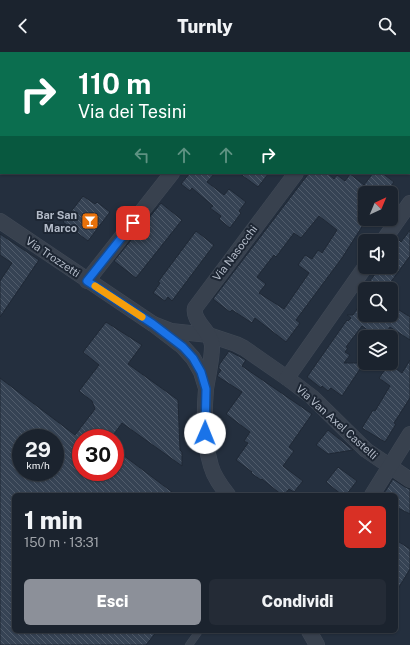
<!DOCTYPE html>
<html lang="it">
<meta charset="utf-8">
<style>
body{margin:0;font-family:"Public Sans",sans-serif;background:#242b36;color:#f1f3f6;height:100vh;display:flex;flex-direction:column;font-size:15px;white-space:nowrap}
*{box-sizing:border-box;margin:0}
p{font-size:13px;color:#a0a4aa}
.icon{flex:none;width:22px;height:22px;fill:none;stroke:currentColor;stroke-width:2;stroke-linecap:round;stroke-linejoin:round}
.map{position:relative;flex:1;overflow:hidden}
.drawer{position:absolute;left:12px;top:441px;width:386px;height:140px;display:flex;flex-direction:column;background:#1b232e;border-radius:6px;box-shadow:0 1px 3px #0004,0 0 0 1px #39404a}
.drawer>*{flex:none}
.hud{position:absolute;left:0px;top:0px;width:410px;height:122px;box-shadow:0 1px 3px #0004,0 0 0 1px #39404a;background:#0b6e4f;color:#fff;overflow:hidden}
.needle{width:26px;rotate:44deg}
.fabs{position:absolute;left:358px;top:134px;display:grid;gap:8px}
.fabs a{display:grid;place-items:center;width:40px;height:40px;border-radius:6px;background:#1b232e;box-shadow:0 1px 3px #0004,0 0 0 1px #39404a;font-size:20px}
.speed{position:absolute;left:12px;top:377px;display:flex;gap:8px;font-size:20px;font-weight:700;text-align:center}
.speed>*{display:grid;place-content:center;width:52px;height:52px;border-radius:50%;background:#1b232e;box-shadow:0 1px 3px #0004,0 0 0 1px #39404a;line-height:1}
.speed small{font-size:10px;font-weight:400}
.speed .limit{border:6px solid #d22;background:#fff;color:#111}
.pin{position:absolute;display:grid;place-items:center;width:34px;height:34px;color:#fff;margin:-17px;border-radius:8px;box-shadow:0 2px 6px #0006}
.me{position:absolute;width:44px;margin:-22px;rotate:1deg;stroke-linejoin:round;filter:drop-shadow(0 0 3px #0008)}
.turn{display:flex;align-items:center;gap:14px;height:84px;padding:0 12px;font-size:18px}
.turn .icon{width:52px;height:52px;stroke-width:2.5}
.turn b{display:block;font-size:28px;line-height:34px}
.lanes{display:flex;align-items:center;height:38px;padding:0 12px;background:#0003;justify-content:center;gap:20px;direction:ltr}
.lanes .off{opacity:.35}
.round{display:grid;place-items:center;flex:none;width:42px;height:42px;border-radius:6px;background:#242b36}
.headline{display:flex;align-items:center;justify-content:space-between;height:68px;padding:0 12px}
h1{font-size:24px;font-weight:800;line-height:30px}
.primary-button{display:flex;gap:8px;margin-top:auto;padding:8px 12px}
.primary-button a{flex:1;height:46px;border-radius:6px;background:#8c9099;color:#fff;font-size:16px;font-weight:800;line-height:46px;text-align:center}
.primary-button a+a{background:#242b36;color:#f1f3f6}
header{display:flex;justify-content:space-between;align-items:center;height:52px;padding:0 12px;background:#1b232e;font-size:18px;font-weight:800}
.map>svg:first-child{display:block}
.building{fill:url(#building-back-hatch);stroke:#1f2835;fill-rule:evenodd}
.lines{fill:none;stroke-linecap:round;stroke-linejoin:round}
.service-casing{stroke:#414a57;stroke-width:8}
.minor-casing{stroke:#414a57;stroke-width:16}
.service{stroke:#38414e;stroke-width:7}
.minor{stroke:#38414e;stroke-width:15}
.route-casing{stroke:#114b97;stroke-width:10}
.route{stroke:#1a73e8;stroke-width:7}
.slow{stroke:#f59e0b;stroke-width:7}
.labels{text-anchor:middle;dominant-baseline:central;stroke-width:4;stroke-linejoin:round;paint-order:stroke}
.poi-label{font-size:11px;font-weight:bold;fill:#b4bcc9;stroke:#1d2633;text-anchor:end}
.street-label{font-size:11px;fill:#b4bcc9;stroke:#1d2633}
</style>
<header><svg class="icon" aria-label="back" viewBox="0 0 24 24"><path d="M15 5l-7 7 7 7"/></svg>Turnly<svg class="icon" aria-label="search" viewBox="0 0 24 24"><circle cx="10" cy="10" r="6"/><path d="M15 15l6 6"/></svg></header>
<div class="map">
<svg width="410" height="593" viewBox="0 0 410 593">
<defs>
<pattern id="building-back-hatch" width="6" height="6" patternUnits="userSpaceOnUse"><rect width="6" height="6" fill="#364354"/><path d="M-1 5l2 2M0 0l6 6M5-1l2 2" fill="none" stroke="#515c6b"/></pattern>
</defs>
<rect width="100%" height="100%" fill="#242f3e"/>
<g class="building">
<polygon points="190,121 215,121 207,130 224,143 229,137 246,150 239,159 241,161 230,176 219,167 221,164 210,156 213,154 192,136 190,139 181,132"/>
<polygon points="239,121 269,121 258,135"/>
<path d="M309 121H327L334 127 337 123 345 129 350 122 364 133 373 121H382L394 130 386 141H365V170L342 206 296 268 300 271 286 290 255 266 252 271 232 258 230 260 213 247ZM319 164 337 178 322 201 318 198 312 207 305 203 298 213 309 221 284 257 259 241 266 232 257 225 274 203 276 205 294 181 301 186Z"/>
<polygon points="83,144 95,152 97,150 110,160 88,189 63,170"/>
<polygon points="161,151 182,168 136,226 114,209"/>
<polygon points="410,178 410,204 390,231 399,237 380,237 370,229 380,215 391,215 391,197 398,187 401,190"/>
<polygon points="196,179 214,193 172,249 168,245 165,249 153,241 160,231 158,230"/>
<polygon points="0,182 39,208 0,265 0,229 12,211 0,203"/>
<polygon points="365,245 365,263 391,263 391,257 393,254 410,265 410,288 390,275 383,285 378,285 362,274 346,295 348,296 345,300 350,303 344,311 364,311 342,344 331,336 328,339 322,334 321,336 307,325 347,268 348,269 351,266 347,263 353,263"/>
<path d="M106 270 142 293 128 312 178 348 180 398 182 400V414L122 371 111 386H81V420H115V397L176 443H14V579H157L146 593H0V326L75 383 95 357 92 349 79 339 99 313 83 300ZM21 386H55V420H21Z"/>
<polygon points="229,299 246,308 242,314 312,362 289,395 294,399 283,414 303,429 294,440 289,437 284,443 282,443 262,427 261,428 251,421 252,420 236,408 248,391 244,389 250,380 226,362 242,340 217,324 221,318 219,317 219,313"/>
<polygon points="410,308 410,346 394,371 396,372 385,390 362,376 373,358 375,359 390,334 379,326 389,312 402,321"/>
<polygon points="328,378 353,398 328,402 316,393"/>
<polygon points="338,415 357,429 346,443 342,443 326,430"/>
<polygon points="393,427 405,435 410,437 410,462 396,455 396,443 383,443"/>
<polygon points="396,488 410,497 410,517 396,540"/>
</g>
<g class="lines">
<g class="service-casing">
<polyline id="service" points="189,593 199,579"/>
</g>
<g class="minor-casing">
<g id="minor">
<polyline points="386,1 386,0"/>
<polyline points="0,169 153,272 183,295 193,306 201,320 206,336"/>
<polyline points="383,189 410,151"/>
<polyline points="87,229 172,121"/>
<polyline points="153,272 171,279 209,283 236,292 244,296 287,326 312,345 366,398 410,428"/>
<polyline points="287,326 365,215"/>
<path d="M228 443C221 434 214 425 211 414 204 391 204 361 206 337 208 323 212 309 212 294 212 279 192 270 195 256L296 121"/>
<polyline points="372,443 410,382"/>
<polyline points="309,579 317,593"/>
</g>
</g>
<use href="#service" class="service"/>
<use href="#minor" class="minor"/>
</g>
<g class="lines">
<g class="route-casing">
<polyline id="route" points="133,171 87,229 153,272 183,295 193,306 201,320 206,337 205,381"/>
</g>
<use href="#route" class="route"/>
<polyline class="slow" points="95,234 142,265"/>
</g>
<defs>
<g id="bar-square" transform="scale(0.9)"><rect x="-9" y="-9" width="18" height="18" rx="4" fill="#e8710a" stroke="#1d2633"/><path d="M-6-5H6L.8 .8V4.5H3.5V6h-7V4.5H-.8V.8Z" fill="#fff"/></g>
</defs>
<g fill-rule="evenodd">
<use href="#bar-square" x="90" y="169"/>
</g>
<g class="labels">
<g class="poi-label">
<text x="77" y="163">Bar San<tspan x="77" dy="13">Marco</tspan></text>
</g>
<g class="street-label">
<text transform="translate(235 201) rotate(-53)">Via Nasocchi</text>
<text transform="translate(53 205) rotate(34)">Via Trozzetti</text>
<text transform="translate(337 370) rotate(42)">Via Van Axel Castelli</text>
</g>
</g>
</svg>
<div class="fabs">
<a><svg class="needle" viewBox="-14 -14 28 28"><path d="M0-13l5 13h-10z" fill="#e53935"/><path d="M0 13l5-13h-10z" fill="#a0a4aa"/></svg></a>
<a><svg class="icon" aria-label="sound" viewBox="0 0 24 24"><path d="M4 9h4l5-4v14l-5-4H4zM17 9q2 3 0 6"/></svg></a>
<a><svg class="icon" aria-label="search" viewBox="0 0 24 24"><circle cx="10" cy="10" r="6"/><path d="M15 15l6 6"/></svg></a>
<a><svg class="icon" aria-label="layers" viewBox="0 0 24 24"><path d="M12 4l9 5-9 5-9-5zM3 14l9 5 9-5"/></svg></a>
</div>
<div class="speed"><div>29<small>km/h</small></div><div class="limit">30</div></div>
<div class="pin" style="left:133px;top:171px;background:#d93025"><svg class="icon" aria-label="arrive" viewBox="0 0 24 24"><path d="M6 21V4h12l-3 4 3 4H6"/></svg></div>
<svg class="me" style="left:205px;top:381px" viewBox="-20 -20 40 40"><circle r="19" fill="#fff"/><path d="M0-13L10 11 0 6-10 11z" fill="#1a73e8"/></svg>
<div class="hud">
<div class="turn"><svg class="icon" aria-label="right" viewBox="0 0 24 24"><path d="M7 20v-9h11M14 6l5 5-5 5"/></svg><div><b>110 m</b>Via dei Tesini</div></div>
<div class="lanes"><svg class="icon off" aria-label="left" viewBox="0 0 24 24"><path d="M17 20v-9H6M10 6l-5 5 5 5"/></svg><svg class="icon off" aria-label="ahead" viewBox="0 0 24 24"><path d="M12 20V5M6 11l6-6 6 6"/></svg><svg class="icon off" aria-label="ahead" viewBox="0 0 24 24"><path d="M12 20V5M6 11l6-6 6 6"/></svg><svg class="icon" aria-label="right" viewBox="0 0 24 24"><path d="M7 20v-9h11M14 6l5 5-5 5"/></svg></div>
</div>
<section class="drawer">
<div class="headline"><div><h1>1 min</h1><p>150 m · 13:31</p></div><a class="round" style="background:#d93025;color:#fff"><svg class="icon" aria-label="close" viewBox="0 0 24 24"><path d="M6 6l12 12M18 6L6 18"/></svg></a></div>
<div class="primary-button"><a>Esci</a><a>Condividi</a></div>
</section>
</div>
